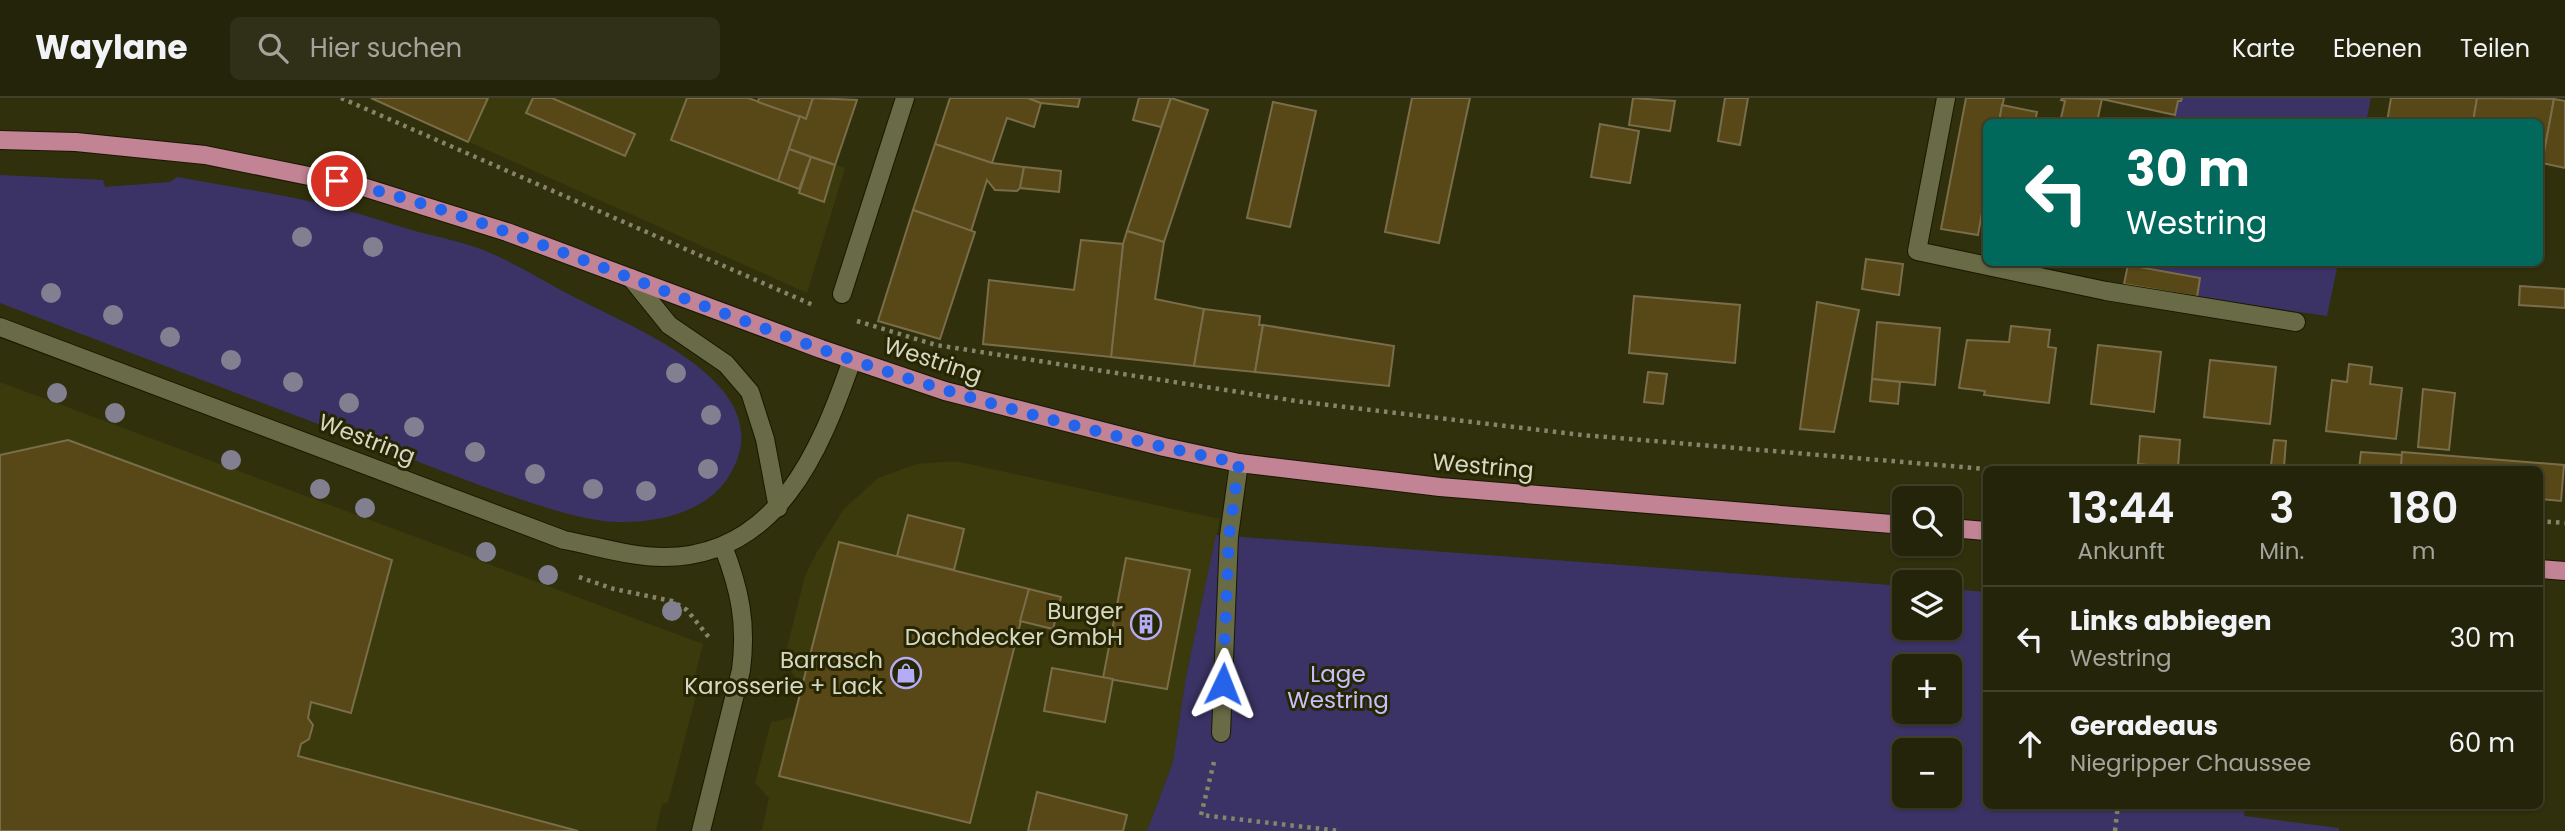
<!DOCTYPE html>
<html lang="de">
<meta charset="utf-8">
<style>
body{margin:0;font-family:Poppins,sans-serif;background:#303018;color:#f1f3f6;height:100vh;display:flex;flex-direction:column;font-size:26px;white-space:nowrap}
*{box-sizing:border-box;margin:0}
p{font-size:23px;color:#a3a49c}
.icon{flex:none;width:38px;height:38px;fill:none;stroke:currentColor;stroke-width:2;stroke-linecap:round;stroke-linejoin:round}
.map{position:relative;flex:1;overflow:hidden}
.sheet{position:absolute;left:1983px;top:368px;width:560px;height:343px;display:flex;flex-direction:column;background:#24240a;border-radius:10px;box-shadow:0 2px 5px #0004,0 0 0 2px #41412b}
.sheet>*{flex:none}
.top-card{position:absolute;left:1983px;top:21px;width:560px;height:147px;border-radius:10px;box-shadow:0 2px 5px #0004,0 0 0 2px #41412b;background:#00695c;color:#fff;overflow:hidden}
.fabs{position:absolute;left:1892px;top:388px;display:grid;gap:14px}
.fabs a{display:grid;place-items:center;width:70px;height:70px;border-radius:10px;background:#24240a;box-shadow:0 2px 5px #0004,0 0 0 2px #41412b;font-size:35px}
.pin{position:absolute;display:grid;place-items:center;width:60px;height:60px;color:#fff;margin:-30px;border:4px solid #fff;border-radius:50%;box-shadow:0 2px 7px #0007}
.me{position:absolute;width:77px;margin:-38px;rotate:2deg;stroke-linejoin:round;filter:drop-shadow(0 0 5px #0008)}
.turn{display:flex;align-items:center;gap:24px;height:147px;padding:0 28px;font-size:32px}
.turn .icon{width:91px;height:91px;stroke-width:2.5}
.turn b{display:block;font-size:49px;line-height:60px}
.eta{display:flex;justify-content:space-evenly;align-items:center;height:119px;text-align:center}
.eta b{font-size:42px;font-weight:600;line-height:49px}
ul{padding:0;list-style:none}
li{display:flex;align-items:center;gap:21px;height:105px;padding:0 28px;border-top:2px solid #41412b}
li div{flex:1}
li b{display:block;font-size:26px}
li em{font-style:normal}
header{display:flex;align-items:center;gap:42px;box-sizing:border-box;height:98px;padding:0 35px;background:#24240a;border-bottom:2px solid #41412b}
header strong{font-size:33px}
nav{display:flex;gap:38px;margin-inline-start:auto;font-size:24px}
.search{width:490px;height:63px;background:#303018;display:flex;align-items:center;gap:18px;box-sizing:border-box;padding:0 24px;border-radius:10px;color:#a3a49c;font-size:26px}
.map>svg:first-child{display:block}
.built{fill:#3a3a0d}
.green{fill:#3b3365;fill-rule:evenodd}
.building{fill:#584717;stroke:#7a6d49;stroke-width:2}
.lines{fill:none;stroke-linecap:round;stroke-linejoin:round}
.minor-casing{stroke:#181801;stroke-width:20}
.major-casing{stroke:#181801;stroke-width:20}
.path{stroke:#848569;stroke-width:4.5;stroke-dasharray:3.5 5;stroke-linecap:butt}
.minor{stroke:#696a46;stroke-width:18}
.major{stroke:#c28394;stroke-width:18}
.tree{fill:#827f91}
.route{stroke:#2563eb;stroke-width:12;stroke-dasharray:0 21.6}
.labels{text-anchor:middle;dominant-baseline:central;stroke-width:6;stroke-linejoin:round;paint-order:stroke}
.street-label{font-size:23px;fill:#d7d8c4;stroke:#272603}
.poi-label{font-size:23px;fill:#d7d8c4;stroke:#272603;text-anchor:end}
.park-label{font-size:23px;fill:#c5bffd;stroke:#272603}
</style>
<header>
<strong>Waylane</strong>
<div class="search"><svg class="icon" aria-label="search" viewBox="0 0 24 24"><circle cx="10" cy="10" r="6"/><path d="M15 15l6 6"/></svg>Hier suchen</div>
<nav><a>Karte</a><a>Ebenen</a><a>Teilen</a></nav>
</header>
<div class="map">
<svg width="2565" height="733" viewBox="0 0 2565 733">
<rect width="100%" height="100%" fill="#30300d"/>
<g class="built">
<polygon points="371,0 748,0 800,18 789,51 845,70 807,195"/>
<polygon points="0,284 703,546 694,582 699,586 668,705 662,706 656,733 0,733"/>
<polygon points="943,364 960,364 1220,421 1186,579 1173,664 1147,733 759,733 762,732 769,700 755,685 771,624 794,619 801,588 784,562 805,478 817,454 844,411 878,380 917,366"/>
</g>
<g class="green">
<polygon points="2182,0 2371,0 2366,24 2173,24 2178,3"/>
<path d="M0 77 103 82 105 89 170 84 177 79C226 88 274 95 322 106 353 113 384 124 415 133 438 139 463 144 486 153 519 167 551 188 584 204 642 234 784 290 729 378 707 414 658 425 618 424 588 423 560 414 532 405 485 390 439 372 393 354 262 305 131 255 0 205Z"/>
<polygon points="2144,164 2338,165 2327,218 2197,199 2200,180 2143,170"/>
<path d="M1216 437 1904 488V530H1950V491L1986 494V707H2245L2244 718 2339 730V733H1147L1173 664 1186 579ZM1904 569H1950V614H1904ZM1904 653H1950V698H1904Z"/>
</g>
<g class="building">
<polygon points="371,0 488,0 468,44"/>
<polygon points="533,0 552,0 635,36 625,58 526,15"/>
<polygon points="687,0 748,0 800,18 778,83 671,42"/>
<polygon points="759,0 813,0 806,21 758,4"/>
<polygon points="813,0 857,2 835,67 789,51 800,18 806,21"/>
<polygon points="950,0 1028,0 1041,5 1034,29 1007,20 992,65 935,46"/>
<polygon points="1028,0 1080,0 1078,9 1041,5"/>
<polygon points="1139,0 1171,0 1161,29 1133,22"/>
<polygon points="1171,0 1208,12 1164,144 1127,133"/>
<polygon points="1412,0 1470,0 1439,145 1385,134"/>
<polygon points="1633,0 1675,3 1670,33 1629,27"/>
<polygon points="1725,0 1748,0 1740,47 1718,43"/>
<polygon points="1966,0 2004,0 1999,24 1986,24 1986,92 1978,137 1941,131"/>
<polygon points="2062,0 2102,1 2097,24 2060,24 2065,3 2061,2"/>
<polygon points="2097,0 2182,0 2181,3 2178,3 2175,17"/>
<polygon points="2391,0 2477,0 2473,24 2387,24"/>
<polygon points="2477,0 2554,1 2542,65 2539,65 2539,24 2473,24"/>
<polygon points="2554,1 2565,3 2565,70 2542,65"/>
<polygon points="1273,4 1316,13 1290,129 1247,120"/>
<polygon points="2002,7 2037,14 2035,24 1999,24"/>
<polygon points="1600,26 1639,33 1630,85 1591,79"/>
<polygon points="935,46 992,65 1024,69 1020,90 1017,93 995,92 987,82 971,133 913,112"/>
<polygon points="789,51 811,59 799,91 778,83"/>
<polygon points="811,59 835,67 824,104 799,95"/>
<polygon points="1024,69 1061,73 1059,94 1020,90"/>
<polygon points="913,112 975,134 940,241 878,223"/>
<polygon points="1127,133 1164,144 1155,201 1204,211 1194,268 1111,259 1123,146"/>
<polygon points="1081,142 1123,146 1111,259 983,246 989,182 1074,192"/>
<polygon points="1866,161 1903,166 1899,197 1862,191"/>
<polygon points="2113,164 2144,164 2143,170"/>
<polygon points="2128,167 2200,180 2197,199 2124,186"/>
<polygon points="2520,188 2565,191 2565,210 2519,207"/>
<polygon points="1634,198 1740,207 1735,265 1629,255"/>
<polygon points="1817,204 1859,212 1834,334 1800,331"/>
<polygon points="1204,211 1260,218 1259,227 1263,227 1255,274 1194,268"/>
<polygon points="1877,224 1940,230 1935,287 1872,281"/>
<polygon points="1263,227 1394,248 1389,288 1255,274"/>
<polygon points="2011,228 2050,232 2048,249 2056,250 2049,305 1984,297 1985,293 1959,290 1967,242 2009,244"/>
<polygon points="2098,247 2161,254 2154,314 2091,306"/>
<polygon points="2210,262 2276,269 2270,326 2204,319"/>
<polygon points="2349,266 2372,269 2370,286 2402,290 2396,341 2326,333 2332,282 2347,284"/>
<polygon points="1648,274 1667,276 1663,306 1644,304"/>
<polygon points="1872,281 1900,284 1898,306 1870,303"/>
<polygon points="2423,291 2455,295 2449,352 2418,349"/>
<polygon points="2140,338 2180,342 2178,370 2138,366"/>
<polygon points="68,342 392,462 351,615 311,604 308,620 313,627 309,641 301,646 298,658 578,733 0,733 0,357"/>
<polygon points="2274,342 2286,343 2284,369 2271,367"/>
<polygon points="2361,354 2402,357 2401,371 2359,371"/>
<polygon points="2402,354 2564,367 2561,403 2539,401 2539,371 2401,371"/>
<polygon points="908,417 964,431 954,472 897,458"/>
<polygon points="839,444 1029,491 970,725 779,678"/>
<polygon points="1126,460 1190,472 1167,591 1103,580"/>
<polygon points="1029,491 1061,499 1053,531 1020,523"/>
<polygon points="1052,570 1113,581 1105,624 1044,613"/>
<polygon points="1037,694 1127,717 1123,733 1028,733"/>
</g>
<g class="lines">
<g class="minor-casing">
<g id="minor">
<polyline points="1946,0 1917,153 2106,193 2296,224"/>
<polyline points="631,180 669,227 726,266 750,294 765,341 778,410"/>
<polyline points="842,196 905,0"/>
<path d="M0 229 564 442C596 448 631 459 664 459 777 459 820 353 852 262"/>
<polyline points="1221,635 1229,438 1239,365"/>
<path d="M701 733 741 572C747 525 740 492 723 448"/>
</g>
</g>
<g class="major-casing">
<g id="major">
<polyline points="0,42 76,44 205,57 363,89 507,134 821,251 945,293 1164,349 1239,365 1440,389 1904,427"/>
<polyline points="1950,430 1986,433"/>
<polyline points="2539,471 2565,473"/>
</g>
</g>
<g class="path">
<polyline points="341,0 813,207"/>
<polyline points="857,223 936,247 1303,304 1582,337 1986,371"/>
<polyline points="2539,423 2565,425"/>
<polyline points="579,479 614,491 672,503 687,512 711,542"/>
<polyline points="1214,664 1201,717 1340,733"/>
<polyline points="2115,733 2118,707"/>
</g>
<use href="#minor" class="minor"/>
<use href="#major" class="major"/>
</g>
<g class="tree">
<circle cx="302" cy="139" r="10"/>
<circle cx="373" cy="149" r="10"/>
<circle cx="51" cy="195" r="10"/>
<circle cx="113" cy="217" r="10"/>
<circle cx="170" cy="239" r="10"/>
<circle cx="231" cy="262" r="10"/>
<circle cx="676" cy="275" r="10"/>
<circle cx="293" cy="284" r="10"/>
<circle cx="57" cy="295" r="10"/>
<circle cx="349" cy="305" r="10"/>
<circle cx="115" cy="315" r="10"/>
<circle cx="711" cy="317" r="10"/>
<circle cx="414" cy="329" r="10"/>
<circle cx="475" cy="354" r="10"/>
<circle cx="231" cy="362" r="10"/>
<circle cx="708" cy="371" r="10"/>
<circle cx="535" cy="376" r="10"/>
<circle cx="320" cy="391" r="10"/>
<circle cx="593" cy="391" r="10"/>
<circle cx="646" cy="393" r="10"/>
<circle cx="365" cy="410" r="10"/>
<circle cx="486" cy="454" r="10"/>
<circle cx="548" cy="477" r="10"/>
<circle cx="672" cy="513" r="10"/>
</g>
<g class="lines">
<path class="route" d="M337 83C419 101 499 131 578 160 659 191 740 222 821 251 958 300 1097 336 1239 365L1229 438 1223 586"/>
</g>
<defs>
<g id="building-ring" transform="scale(1.575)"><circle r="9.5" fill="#272603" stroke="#b5acf8" stroke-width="1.5"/><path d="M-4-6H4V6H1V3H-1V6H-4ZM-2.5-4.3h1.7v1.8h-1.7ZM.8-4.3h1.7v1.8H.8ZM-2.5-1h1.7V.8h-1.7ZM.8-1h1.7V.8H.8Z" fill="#b5acf8"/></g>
<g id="shop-ring" transform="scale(1.575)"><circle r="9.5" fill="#272603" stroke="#b5acf8" stroke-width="1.5"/><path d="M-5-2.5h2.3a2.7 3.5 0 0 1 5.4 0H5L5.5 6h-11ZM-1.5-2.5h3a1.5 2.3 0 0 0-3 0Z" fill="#b5acf8"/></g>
</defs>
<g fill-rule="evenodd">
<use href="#building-ring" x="1146" y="526"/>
<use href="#shop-ring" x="906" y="575"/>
</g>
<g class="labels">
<g class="street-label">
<text transform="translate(933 262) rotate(18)">Westring</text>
<text transform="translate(367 341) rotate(21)">Westring</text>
<text transform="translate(1483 368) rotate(5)">Westring</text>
</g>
<g class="poi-label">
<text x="1123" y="513">Burger<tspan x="1123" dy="26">Dachdecker GmbH</tspan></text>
<text x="883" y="562">Barrasch<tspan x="883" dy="26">Karosserie + Lack</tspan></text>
</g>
<g class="park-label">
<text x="1338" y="576">Lage<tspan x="1338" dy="26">Westring</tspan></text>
</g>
</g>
</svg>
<div class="fabs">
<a><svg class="icon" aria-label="search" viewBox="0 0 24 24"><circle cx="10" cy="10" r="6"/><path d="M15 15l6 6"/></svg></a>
<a><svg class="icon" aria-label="layers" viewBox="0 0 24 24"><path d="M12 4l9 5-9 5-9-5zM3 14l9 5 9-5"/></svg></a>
<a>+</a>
<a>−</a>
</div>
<div class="pin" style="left:337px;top:83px;background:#d93025"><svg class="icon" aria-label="arrive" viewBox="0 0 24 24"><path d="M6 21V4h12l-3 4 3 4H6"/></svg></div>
<svg class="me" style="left:1223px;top:586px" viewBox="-20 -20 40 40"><path d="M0-17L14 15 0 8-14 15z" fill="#2563eb" stroke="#fff" stroke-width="4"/></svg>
<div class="top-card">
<div class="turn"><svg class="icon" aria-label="left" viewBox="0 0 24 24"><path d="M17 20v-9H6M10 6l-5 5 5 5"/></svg><div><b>30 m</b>Westring</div></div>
</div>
<section class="sheet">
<div class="eta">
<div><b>13:44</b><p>Ankunft</p></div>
<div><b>3</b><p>Min.</p></div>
<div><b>180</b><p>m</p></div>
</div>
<ul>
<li><svg class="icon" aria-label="left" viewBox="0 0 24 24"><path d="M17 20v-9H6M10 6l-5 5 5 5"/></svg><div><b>Links abbiegen</b><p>Westring</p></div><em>30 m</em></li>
<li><svg class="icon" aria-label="ahead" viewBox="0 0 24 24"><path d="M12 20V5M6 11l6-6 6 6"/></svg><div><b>Geradeaus</b><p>Niegripper Chaussee</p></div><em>60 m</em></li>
</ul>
</section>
</div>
